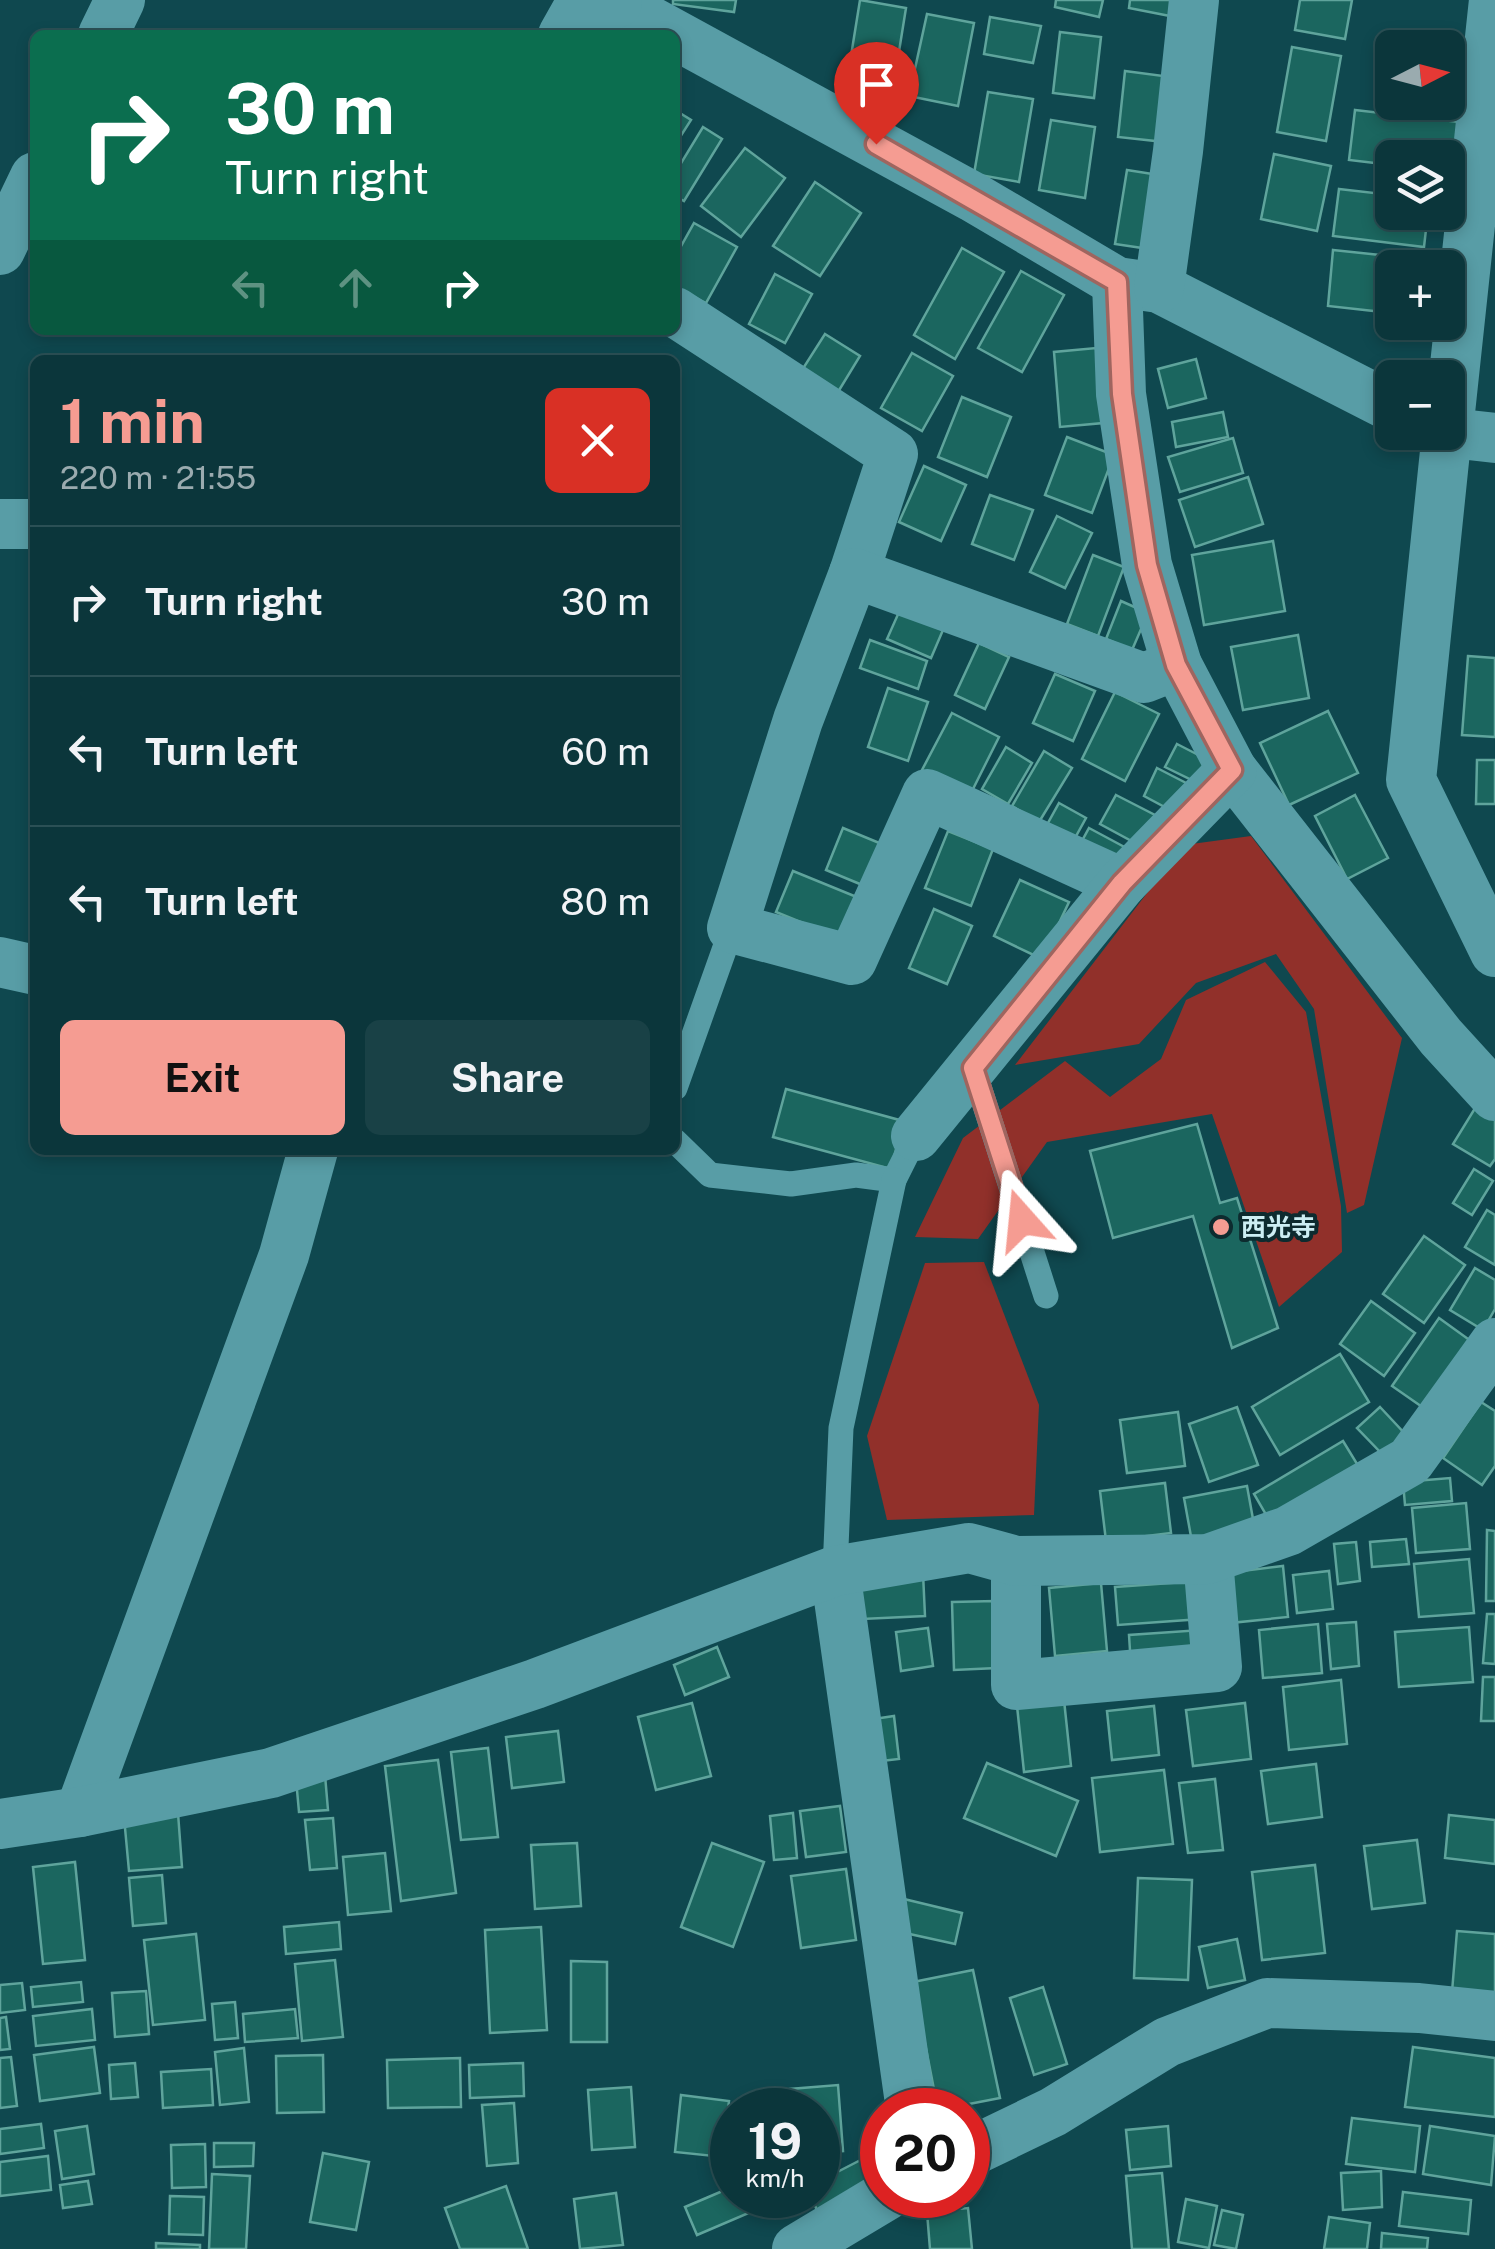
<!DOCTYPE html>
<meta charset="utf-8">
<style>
body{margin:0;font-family:"Public Sans","Noto Sans JP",sans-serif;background:#194146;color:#f1f3f6;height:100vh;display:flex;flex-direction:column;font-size:38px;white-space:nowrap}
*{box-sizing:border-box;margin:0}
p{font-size:32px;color:#9aabaf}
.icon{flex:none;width:55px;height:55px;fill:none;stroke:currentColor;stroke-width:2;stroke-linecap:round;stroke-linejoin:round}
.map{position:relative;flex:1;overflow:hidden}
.drawer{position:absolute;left:30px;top:355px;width:650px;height:800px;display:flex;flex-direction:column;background:#0b363b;border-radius:15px;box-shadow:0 5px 15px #0003,0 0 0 2px #2b5055}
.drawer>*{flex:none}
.top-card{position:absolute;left:30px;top:30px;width:650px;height:305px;border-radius:15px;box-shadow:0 5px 15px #0003,0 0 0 2px #2b5055;background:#0b6e4f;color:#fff;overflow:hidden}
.needle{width:65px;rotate:84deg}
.fabs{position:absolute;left:1375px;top:30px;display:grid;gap:20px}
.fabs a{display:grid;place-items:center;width:90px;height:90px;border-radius:15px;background:#0b363b;box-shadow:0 5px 15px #0003,0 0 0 2px #2b5055;font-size:50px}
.speed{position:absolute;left:710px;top:2088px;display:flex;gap:20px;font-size:50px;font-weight:700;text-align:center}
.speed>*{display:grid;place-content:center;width:130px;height:130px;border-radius:50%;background:#0b363b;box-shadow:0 5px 15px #0003,0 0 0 2px #2b5055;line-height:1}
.speed small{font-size:25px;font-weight:400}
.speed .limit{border:15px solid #d22;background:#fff;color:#111}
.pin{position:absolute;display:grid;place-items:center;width:85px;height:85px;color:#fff;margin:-102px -42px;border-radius:50% 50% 50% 0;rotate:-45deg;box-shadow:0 0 10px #0007}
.pin .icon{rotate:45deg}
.me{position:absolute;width:110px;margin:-55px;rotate:342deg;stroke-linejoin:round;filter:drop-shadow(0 0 8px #0008)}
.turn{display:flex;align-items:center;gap:35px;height:210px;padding:0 30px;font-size:45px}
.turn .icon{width:130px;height:130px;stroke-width:2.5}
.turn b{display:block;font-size:70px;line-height:85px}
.lanes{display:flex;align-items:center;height:95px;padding:0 30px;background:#0003;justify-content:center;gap:50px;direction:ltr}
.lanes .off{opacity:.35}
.round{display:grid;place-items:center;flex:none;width:105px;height:105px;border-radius:15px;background:#194146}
.overview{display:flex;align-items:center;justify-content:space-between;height:170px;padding:0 30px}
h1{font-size:60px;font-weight:700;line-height:75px;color:#f59c92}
.button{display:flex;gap:20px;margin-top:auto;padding:20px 30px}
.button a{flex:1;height:115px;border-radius:15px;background:#f59c92;color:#111;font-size:40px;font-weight:700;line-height:115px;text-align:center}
.button a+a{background:#194146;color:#f1f3f6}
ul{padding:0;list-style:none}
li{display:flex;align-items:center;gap:30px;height:150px;padding:0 30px;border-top:2px solid #2b5055}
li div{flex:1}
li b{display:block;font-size:38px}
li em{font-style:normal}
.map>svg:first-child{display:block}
.green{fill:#91302a}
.building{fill:#1b665f;stroke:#5fa49c;stroke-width:2.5}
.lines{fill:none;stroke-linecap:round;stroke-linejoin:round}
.service{stroke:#589da6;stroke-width:25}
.minor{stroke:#589da6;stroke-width:50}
.route-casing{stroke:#9f655f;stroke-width:25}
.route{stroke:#f59c92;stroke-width:18}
.poi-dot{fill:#f59c92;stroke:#0d2b2f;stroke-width:4}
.labels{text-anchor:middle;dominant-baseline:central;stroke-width:8;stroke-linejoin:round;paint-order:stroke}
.poi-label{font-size:25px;font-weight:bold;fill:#cceef3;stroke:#0d2b2f;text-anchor:start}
</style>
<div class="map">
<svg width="1495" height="2249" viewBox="0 0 1495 2249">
<rect width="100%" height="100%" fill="#0f484f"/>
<g class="green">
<polygon points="1251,836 1402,1038 1364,1205 1347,1213 1314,1009 1276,954 1196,983 1139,1044 1015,1065 1184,845"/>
<polygon points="1265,962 1306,1012 1341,1206 1342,1252 1279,1307 1212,1114 1047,1142 978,1239 915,1237 963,1138 1065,1061 1110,1097 1161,1059 1186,1000"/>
<polygon points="984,1262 1039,1405 1034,1515 887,1520 867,1436 925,1263"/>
</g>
<g class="building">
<polygon points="673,0 736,0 734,12 673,4"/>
<polygon points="860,0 906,8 897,64 851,56"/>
<polygon points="1056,0 1103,0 1099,17 1055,7"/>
<polygon points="1130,0 1178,0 1175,17 1129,8"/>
<polygon points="1300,0 1352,0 1345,39 1295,30"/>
<polygon points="927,14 974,23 958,106 909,96"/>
<polygon points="990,17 1041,26 1033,63 984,54"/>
<polygon points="1060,32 1101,37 1094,98 1053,93"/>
<polygon points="1292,47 1341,56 1326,141 1277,132"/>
<polygon points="1125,71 1171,77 1165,142 1118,137"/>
<polygon points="988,92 1033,99 1019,182 974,174"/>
<polygon points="675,110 691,120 675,145"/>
<polygon points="1355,110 1468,123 1462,173 1448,171 1448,158 1392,158 1392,165 1349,160"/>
<polygon points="1051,120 1095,127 1085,198 1039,190"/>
<polygon points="703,127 722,139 684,201 675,196 675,173"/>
<polygon points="745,148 785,178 741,237 701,206"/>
<polygon points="1274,154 1331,166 1317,231 1261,219"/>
<polygon points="1127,170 1159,175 1149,249 1115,244"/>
<polygon points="815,182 861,213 820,276 773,246"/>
<polygon points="1339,189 1392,195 1392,212 1428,212 1424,247 1333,236"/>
<polygon points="694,223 737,247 706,303 675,287 675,257"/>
<polygon points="962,248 1004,272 955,359 914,335"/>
<polygon points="1333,250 1418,259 1417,268 1392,268 1392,313 1328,306"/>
<polygon points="1021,271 1064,295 1022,372 978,348"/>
<polygon points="775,274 812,294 785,343 749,324"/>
<polygon points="825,334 860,356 838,392 802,370"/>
<polygon points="1096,348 1103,423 1060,427 1054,352"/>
<polygon points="912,353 953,376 922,431 881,408"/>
<polygon points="1196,359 1206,398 1168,408 1158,369"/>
<polygon points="962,397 1011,417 987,477 938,457"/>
<polygon points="1223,412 1228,437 1176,447 1172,422"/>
<polygon points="1067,437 1114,455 1092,513 1045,495"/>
<polygon points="1233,438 1243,473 1180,492 1168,457"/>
<polygon points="924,466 966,485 941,541 899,522"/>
<polygon points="1248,477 1263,524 1195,547 1179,500"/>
<polygon points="990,495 1033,510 1014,560 972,544"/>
<polygon points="1057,516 1092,533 1065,588 1030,572"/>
<polygon points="1273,541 1285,611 1204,625 1192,555"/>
<polygon points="1093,555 1124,567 1098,636 1067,624"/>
<polygon points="1121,601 1148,613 1132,650 1106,639"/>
<polygon points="899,612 943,630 931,658 887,639"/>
<polygon points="1298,635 1309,698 1243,710 1231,647"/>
<polygon points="870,640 927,661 918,689 860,668"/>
<polygon points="979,643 1009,657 985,709 955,695"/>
<polygon points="1468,656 1495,658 1495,737 1462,735"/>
<polygon points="1055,674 1095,691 1073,741 1033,723"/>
<polygon points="888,688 928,702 908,761 868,747"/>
<polygon points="1115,692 1159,714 1125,781 1082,759"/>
<polygon points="1328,711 1358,773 1289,805 1260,743"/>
<polygon points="952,713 999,737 970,795 922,770"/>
<polygon points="1177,744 1210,761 1198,783 1165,767"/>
<polygon points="1006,747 1032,763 1008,804 982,789"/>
<polygon points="1044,751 1072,768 1039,822 1012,806"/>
<polygon points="1477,760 1495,760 1495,804 1476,804"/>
<polygon points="1157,768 1190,785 1176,813 1144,796"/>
<polygon points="1116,795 1155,815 1139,845 1100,824"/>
<polygon points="1355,795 1388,858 1347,879 1315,816"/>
<polygon points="1059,803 1086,818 1070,847 1043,832"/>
<polygon points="843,828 889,847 872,889 826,870"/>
<polygon points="1089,828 1130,850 1119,872 1077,850"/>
<polygon points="948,831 993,849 971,906 925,888"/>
<polygon points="793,871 864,900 847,941 776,912"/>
<polygon points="1020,880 1069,902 1042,959 994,936"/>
<polygon points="934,909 972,926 947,984 909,968"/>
<polygon points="786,1089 903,1121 891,1169 773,1137"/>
<polygon points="1477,1105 1495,1117 1495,1159 1490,1166 1453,1144"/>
<polygon points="1197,1124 1220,1203 1237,1198 1278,1328 1232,1348 1193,1216 1113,1238 1090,1151"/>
<polygon points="1474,1169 1493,1181 1472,1215 1453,1203"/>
<polygon points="1487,1210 1495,1215 1495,1265 1465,1247"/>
<polygon points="1424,1236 1465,1265 1424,1323 1383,1294"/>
<polygon points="1475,1268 1495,1280 1495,1309 1483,1330 1450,1310"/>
<polygon points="1371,1301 1415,1333 1384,1376 1340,1344"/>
<polygon points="1439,1318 1475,1344 1428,1411 1392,1386"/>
<polygon points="1340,1354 1369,1402 1280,1455 1252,1407"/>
<polygon points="1481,1402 1495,1411 1495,1466 1482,1485 1443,1458"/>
<polygon points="1237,1407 1258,1465 1209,1482 1189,1424"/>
<polygon points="1380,1407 1407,1436 1385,1457 1357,1428"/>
<polygon points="1178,1412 1185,1466 1127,1473 1120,1420"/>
<polygon points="1343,1441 1362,1472 1272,1525 1254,1494"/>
<polygon points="1450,1478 1452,1501 1405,1505 1403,1482"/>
<polygon points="1165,1483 1171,1533 1106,1541 1100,1491"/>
<polygon points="1247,1486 1255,1530 1192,1542 1184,1498"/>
<polygon points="1466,1503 1470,1549 1416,1553 1412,1508"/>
<polygon points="1487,1530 1495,1531 1495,1601 1486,1601"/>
<polygon points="1406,1539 1409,1564 1372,1567 1370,1542"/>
<polygon points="1356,1542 1360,1581 1338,1584 1334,1544"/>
<polygon points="1469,1559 1474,1613 1419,1617 1414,1564"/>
<polygon points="1283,1566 1288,1617 1230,1623 1226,1573"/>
<polygon points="1329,1571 1333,1609 1297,1613 1293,1575"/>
<polygon points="923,1573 925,1616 862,1619 860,1577"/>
<polygon points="1199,1581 1201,1619 1118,1625 1115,1587"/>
<polygon points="1101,1583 1107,1651 1055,1656 1049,1588"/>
<polygon points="995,1601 997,1668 954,1670 952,1602"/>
<polygon points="1487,1614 1495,1614 1495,1664 1483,1663"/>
<polygon points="1356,1622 1359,1666 1331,1669 1327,1624"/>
<polygon points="1318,1624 1322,1673 1263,1678 1259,1630"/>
<polygon points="1469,1627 1473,1682 1399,1687 1395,1632"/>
<polygon points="928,1628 933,1666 901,1671 896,1632"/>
<polygon points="1201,1630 1204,1660 1131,1666 1129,1635"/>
<polygon points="717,1647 729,1677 685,1695 674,1665"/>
<polygon points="1483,1677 1495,1677 1495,1721 1481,1721"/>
<polygon points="1341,1680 1347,1744 1289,1750 1283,1687"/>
<polygon points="1064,1700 1071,1766 1024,1772 1017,1706"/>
<polygon points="692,1703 711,1776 656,1790 638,1717"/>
<polygon points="1245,1703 1251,1759 1193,1766 1186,1710"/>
<polygon points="1154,1706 1159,1755 1112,1760 1107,1711"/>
<polygon points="894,1716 899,1759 872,1762 867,1720"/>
<polygon points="558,1731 564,1782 512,1788 506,1737"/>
<polygon points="488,1748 498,1837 461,1840 451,1752"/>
<polygon points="438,1760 456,1893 401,1901 385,1766"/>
<polygon points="987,1763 1078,1801 1056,1856 964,1818"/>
<polygon points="1316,1764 1322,1817 1268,1824 1261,1771"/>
<polygon points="1164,1770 1173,1844 1100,1852 1092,1778"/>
<polygon points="325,1775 328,1810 299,1812 296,1779"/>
<polygon points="1215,1779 1223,1850 1188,1853 1179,1783"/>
<polygon points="840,1806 846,1852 806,1857 800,1811"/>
<polygon points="178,1813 182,1867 129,1871 124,1817"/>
<polygon points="793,1813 797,1858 774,1860 770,1816"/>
<polygon points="1449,1815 1495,1820 1495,1864 1445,1858"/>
<polygon points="333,1818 337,1868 310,1870 305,1820"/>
<polygon points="1417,1840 1425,1903 1372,1909 1364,1846"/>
<polygon points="577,1843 581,1906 535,1909 531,1845"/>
<polygon points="712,1843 764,1862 733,1947 681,1927"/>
<polygon points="385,1853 391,1911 348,1915 343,1857"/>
<polygon points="75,1862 85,1960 43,1964 33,1867"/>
<polygon points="1315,1865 1325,1953 1262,1960 1252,1872"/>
<polygon points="846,1869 856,1940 801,1948 791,1876"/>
<polygon points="162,1875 166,1923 133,1926 129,1878"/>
<polygon points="1138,1878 1192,1880 1188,1980 1134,1978"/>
<polygon points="904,1899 962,1913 955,1944 896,1931"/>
<polygon points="339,1922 341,1949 286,1954 284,1927"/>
<polygon points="541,1927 547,2030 490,2033 485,1930"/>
<polygon points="1457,1931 1495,1934 1495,1996 1452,1992"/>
<polygon points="196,1934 205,2020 153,2025 144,1940"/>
<polygon points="1237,1939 1245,1980 1208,1988 1199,1947"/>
<polygon points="335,1960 343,2037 302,2041 295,1964"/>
<polygon points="571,1961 607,1962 607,2042 571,2042"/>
<polygon points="973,1970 1000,2098 938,2110 913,1982"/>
<polygon points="81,1982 83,2002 33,2007 31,1987"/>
<polygon points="22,1983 25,2010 0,2013 0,1985"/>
<polygon points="1043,1987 1067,2064 1034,2075 1010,1998"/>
<polygon points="146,1991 149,2034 115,2037 112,1993"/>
<polygon points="235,2002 238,2038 215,2040 212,2004"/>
<polygon points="92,2009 95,2040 36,2046 33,2016"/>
<polygon points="295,2009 298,2038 245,2042 243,2014"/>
<polygon points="6,2017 10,2049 0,2050 0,2018"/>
<polygon points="94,2047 100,2093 40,2101 34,2055"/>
<polygon points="1413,2047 1495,2058 1495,2117 1405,2107"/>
<polygon points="244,2048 249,2102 220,2105 215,2052"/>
<polygon points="323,2055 324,2112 277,2113 276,2056"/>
<polygon points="11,2057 17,2106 0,2108 0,2058"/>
<polygon points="460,2058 461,2107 388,2108 387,2060"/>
<polygon points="135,2063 138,2097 111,2099 109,2065"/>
<polygon points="523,2063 524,2096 470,2098 469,2065"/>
<polygon points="211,2069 213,2105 163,2108 161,2072"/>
<polygon points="838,2085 843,2151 818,2153 818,2110 792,2110 790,2089"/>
<polygon points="631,2087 635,2147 592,2150 588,2090"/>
<polygon points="681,2095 729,2101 723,2157 675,2152"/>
<polygon points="514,2103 518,2163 487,2166 482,2105"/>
<polygon points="1352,2118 1420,2126 1415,2172 1346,2164"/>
<polygon points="41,2124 44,2148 0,2154 0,2129"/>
<polygon points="87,2126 94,2174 62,2179 55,2131"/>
<polygon points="1168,2126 1171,2166 1130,2170 1126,2130"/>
<polygon points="1430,2126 1495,2136 1491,2185 1423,2174"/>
<polygon points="214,2143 254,2143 253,2166 214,2167"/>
<polygon points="205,2144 206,2187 172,2188 171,2145"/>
<polygon points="882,2149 882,2177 817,2210 810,2195 818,2195 818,2182"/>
<polygon points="323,2153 369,2162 356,2230 310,2222"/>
<polygon points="48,2156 51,2190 0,2196 0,2162"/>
<polygon points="1381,2171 1382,2207 1343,2210 1341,2173"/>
<polygon points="1162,2173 1169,2249 1132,2249 1126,2176"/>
<polygon points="212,2174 250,2176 246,2249 209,2249"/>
<polygon points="88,2181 92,2204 63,2208 60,2185"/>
<polygon points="506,2186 528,2249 460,2249 445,2208"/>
<polygon points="732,2187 732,2195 760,2195 765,2206 697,2235 685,2207"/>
<polygon points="1403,2192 1471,2200 1468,2234 1399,2226"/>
<polygon points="616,2193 623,2245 580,2249 574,2199"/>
<polygon points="170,2196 204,2197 203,2235 169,2234"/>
<polygon points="1186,2199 1217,2206 1209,2248 1178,2242"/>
<polygon points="968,2208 972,2249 930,2249 927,2212"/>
<polygon points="1222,2210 1243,2215 1236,2249 1214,2245"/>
<polygon points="1329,2217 1370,2223 1367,2249 1324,2249"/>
<polygon points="1382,2233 1428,2238 1427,2249 1381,2249"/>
<polygon points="156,2243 200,2245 200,2249 156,2249"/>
</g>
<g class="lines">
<g class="service">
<polyline points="973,1068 1046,1296"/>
<polyline points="675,1088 732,928"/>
<polyline points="675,1141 710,1175 791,1184 856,1175 894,1180 916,1136"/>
<polyline points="835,1571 841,1428 894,1180"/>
</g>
<g class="minor">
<polyline points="617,0 617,3 973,197 1117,282 1159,288 1392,407"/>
<polyline points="103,35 120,0"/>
<polyline points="563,35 576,12 617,3"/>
<polyline points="0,250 35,177"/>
<polyline points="1117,282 1121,394 1147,565 1177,665 1232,770 1441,1037 1495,1096"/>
<polyline points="1159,288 1178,151 1194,0"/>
<polyline points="675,312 893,454 854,573"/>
<polyline points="1448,431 1494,0"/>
<polyline points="1442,432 1495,438"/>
<polyline points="1447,432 1411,780 1495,952"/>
<polyline points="0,524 35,524"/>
<polyline points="1122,883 927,794 852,960 732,928 798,720 854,573 1144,678 1177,665"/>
<polyline points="0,962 35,970"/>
<polyline points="916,1136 1122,883 1232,770"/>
<polyline points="1016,1561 1016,1685 1217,1667 1208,1559"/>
<polyline points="835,1571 911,2110"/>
<polyline points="80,1812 284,1255 313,1150"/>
<polyline points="0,1824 80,1812 271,1773 535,1684 835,1571 969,1548 1016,1561 1208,1559 1288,1531 1410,1461 1495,1343"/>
<polyline points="968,2153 1053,2112 1167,2042 1267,2003 1419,2008 1495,2016"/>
<polyline points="797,2249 887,2195"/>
</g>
</g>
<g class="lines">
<g class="route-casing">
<polyline id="route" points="876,144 1117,282 1122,394 1147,565 1176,665 1232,770 1122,883 973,1068 1022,1220"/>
</g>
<use href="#route" class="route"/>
</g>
<circle class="poi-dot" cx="1221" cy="1227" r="10"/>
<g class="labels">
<g class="poi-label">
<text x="1241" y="1227">西光寺</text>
</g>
</g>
</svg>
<div class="fabs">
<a><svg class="needle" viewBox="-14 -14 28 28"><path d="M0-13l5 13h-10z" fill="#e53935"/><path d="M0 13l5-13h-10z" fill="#9aabaf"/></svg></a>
<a><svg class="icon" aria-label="layers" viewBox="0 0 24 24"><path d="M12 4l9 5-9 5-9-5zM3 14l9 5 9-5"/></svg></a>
<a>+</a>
<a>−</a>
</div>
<div class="speed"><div>19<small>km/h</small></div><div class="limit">20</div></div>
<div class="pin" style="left:876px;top:144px;background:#d93025"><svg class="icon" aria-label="arrive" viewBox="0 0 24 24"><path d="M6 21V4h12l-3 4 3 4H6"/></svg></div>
<svg class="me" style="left:1022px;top:1220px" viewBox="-20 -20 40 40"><path d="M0-17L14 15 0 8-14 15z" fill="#f59c92" stroke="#fff" stroke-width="4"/></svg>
<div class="top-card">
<div class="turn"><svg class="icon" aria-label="right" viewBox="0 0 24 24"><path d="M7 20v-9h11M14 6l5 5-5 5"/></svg><div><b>30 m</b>Turn right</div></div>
<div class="lanes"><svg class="icon off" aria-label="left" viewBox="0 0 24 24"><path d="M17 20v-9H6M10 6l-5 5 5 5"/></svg><svg class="icon off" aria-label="ahead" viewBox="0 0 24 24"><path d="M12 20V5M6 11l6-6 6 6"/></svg><svg class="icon" aria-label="right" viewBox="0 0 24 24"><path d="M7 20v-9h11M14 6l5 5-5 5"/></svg></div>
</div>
<section class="drawer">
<div class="overview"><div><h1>1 min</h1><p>220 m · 21:55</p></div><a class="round" style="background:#d93025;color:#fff"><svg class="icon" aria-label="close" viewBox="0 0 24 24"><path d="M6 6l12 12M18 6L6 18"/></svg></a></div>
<ul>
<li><svg class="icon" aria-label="right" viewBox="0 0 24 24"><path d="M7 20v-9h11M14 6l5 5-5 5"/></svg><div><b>Turn right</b></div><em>30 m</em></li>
<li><svg class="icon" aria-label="left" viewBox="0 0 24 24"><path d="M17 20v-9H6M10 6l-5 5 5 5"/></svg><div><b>Turn left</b></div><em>60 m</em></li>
<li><svg class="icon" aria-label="left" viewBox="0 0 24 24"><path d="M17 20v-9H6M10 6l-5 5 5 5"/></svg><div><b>Turn left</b></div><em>80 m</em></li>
</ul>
<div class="button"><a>Exit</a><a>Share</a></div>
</section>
</div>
